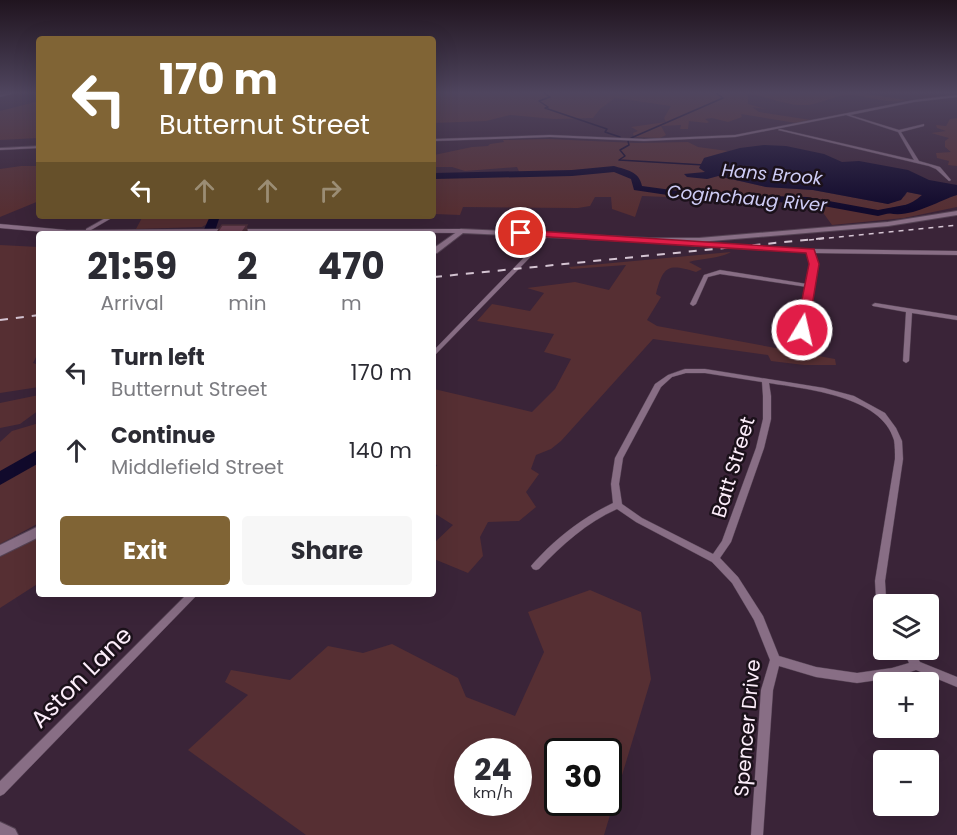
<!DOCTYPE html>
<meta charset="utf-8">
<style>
body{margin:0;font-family:Poppins,sans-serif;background:#f7f7f7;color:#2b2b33;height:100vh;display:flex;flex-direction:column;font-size:22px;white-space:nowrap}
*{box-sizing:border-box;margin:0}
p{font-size:20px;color:#7c7c81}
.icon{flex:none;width:33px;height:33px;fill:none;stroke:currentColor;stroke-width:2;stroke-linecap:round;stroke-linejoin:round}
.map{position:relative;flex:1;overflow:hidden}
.sheet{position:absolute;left:36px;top:231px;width:400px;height:366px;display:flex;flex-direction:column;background:#fff;border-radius:6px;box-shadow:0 6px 24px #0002}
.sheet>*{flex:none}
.hud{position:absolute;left:36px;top:36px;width:400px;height:183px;border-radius:6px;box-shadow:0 6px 24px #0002;background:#806435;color:#fff;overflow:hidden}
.fabs{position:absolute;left:873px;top:594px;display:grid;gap:12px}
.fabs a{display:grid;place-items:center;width:66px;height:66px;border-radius:6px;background:#fff;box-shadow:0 6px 24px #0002;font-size:30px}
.speed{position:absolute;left:454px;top:738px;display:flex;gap:12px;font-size:30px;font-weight:700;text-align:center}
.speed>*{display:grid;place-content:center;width:78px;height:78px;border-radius:50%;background:#fff;box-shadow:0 6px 24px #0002;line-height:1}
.speed small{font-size:15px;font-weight:400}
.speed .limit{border:3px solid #111;border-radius:9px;background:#fff;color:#111}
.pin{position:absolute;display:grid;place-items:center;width:51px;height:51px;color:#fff;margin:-26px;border:3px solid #fff;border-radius:50%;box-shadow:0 2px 6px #0007}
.me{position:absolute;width:66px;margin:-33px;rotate:9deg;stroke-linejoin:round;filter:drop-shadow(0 0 4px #0008)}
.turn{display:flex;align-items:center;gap:21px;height:126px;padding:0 24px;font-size:27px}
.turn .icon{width:78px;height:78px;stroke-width:2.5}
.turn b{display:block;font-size:42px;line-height:51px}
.lanes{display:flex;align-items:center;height:57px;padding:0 24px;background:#0003;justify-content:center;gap:30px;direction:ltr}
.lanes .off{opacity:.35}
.eta{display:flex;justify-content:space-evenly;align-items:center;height:102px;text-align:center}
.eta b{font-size:36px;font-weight:700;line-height:42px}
.button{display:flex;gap:12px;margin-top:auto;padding:12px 24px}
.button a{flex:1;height:69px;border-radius:6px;background:#806435;color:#fff;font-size:24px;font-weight:700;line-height:69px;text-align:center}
.button a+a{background:#f7f7f7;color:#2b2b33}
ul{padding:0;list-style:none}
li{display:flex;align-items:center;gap:18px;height:78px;padding:0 24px}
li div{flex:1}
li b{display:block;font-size:22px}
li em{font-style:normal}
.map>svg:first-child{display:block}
.green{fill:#562f33;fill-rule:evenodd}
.water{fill:#110a2c}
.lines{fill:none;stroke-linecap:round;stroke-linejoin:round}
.stream{stroke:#110a2c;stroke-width:1.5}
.river{fill:#110a2c;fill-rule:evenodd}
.street-casing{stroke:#554354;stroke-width:1}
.secondary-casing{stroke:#554354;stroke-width:2}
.street{fill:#886e85;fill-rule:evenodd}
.secondary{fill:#886e85;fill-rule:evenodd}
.rail-far1{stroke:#d4c4d2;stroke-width:1.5;stroke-dasharray:5 5;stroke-linecap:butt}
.rail{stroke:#d4c4d2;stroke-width:2;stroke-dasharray:8 8;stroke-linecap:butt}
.shaded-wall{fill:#4e303d}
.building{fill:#6f4457;stroke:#4e303d;stroke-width:1.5}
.route{fill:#e11d48;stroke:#92132f;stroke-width:1.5}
.labels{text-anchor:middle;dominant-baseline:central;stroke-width:5;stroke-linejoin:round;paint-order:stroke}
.far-water-label{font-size:18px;font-style:italic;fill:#ceccf6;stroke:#1b111a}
.street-label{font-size:20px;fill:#fcedfa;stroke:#1b111a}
.near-street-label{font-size:24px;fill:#fcedfa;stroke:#1b111a}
</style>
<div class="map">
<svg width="957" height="835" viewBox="0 0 957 835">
<rect width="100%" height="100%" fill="#3a2438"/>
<g class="green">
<path d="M444 93H860L907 100C887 104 871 97 852 95 834 94 819 106 802 105 785 105 766 96 748 94V104L766 109 752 107 759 112 811 120 796 123 741 114 742 117 728 122 712 118 705 119 709 122 707 123 689 121 688 129H680L681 125 661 126 666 135 660 138 634 137 633 133 638 131 631 127 666 122 664 118 671 106 615 98 600 109 593 118 554 119 510 115 486 121 434 123V95Z"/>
<polygon points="39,101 39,138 0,140 0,111"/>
<polygon points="957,118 957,166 948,165 949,161 937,158 936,153 951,152 945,147 945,141 949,138 931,133 946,131 937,128 936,125 946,126 950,119"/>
<polygon points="548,139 636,143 688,142 698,147 728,151 704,158 707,179 718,176 766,187 813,190 888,204 905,196 907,192 922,195 913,203 882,210 888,214 957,195 957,207 904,218 832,225 816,203 642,196 635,217 612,209 611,197 595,197 590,206 578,208 463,207 460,215 434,214 434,178 521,176 517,167 465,171 452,167 434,167 434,155 472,147 488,146 490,144 504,142 503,140"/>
<polygon points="21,166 39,166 39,201 0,217 0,169"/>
<polygon points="143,216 210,216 210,222 202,227 136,229"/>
<polygon points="0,245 39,247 38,353 33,363 39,365 39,387 0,393"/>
<path d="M731 252C719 259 702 258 689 262L702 269 696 272C668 263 663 266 656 294L661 297 647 320 657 326 835 359 836 365H804L771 361 768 355 653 339 561 441 551 449 536 455 531 469 539 474 526 492 536 507 519 521 488 522 480 537 483 556 468 573 434 559V543L453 525 434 513V471L437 465 434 464V389L532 412 555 389 571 359 544 352 554 334 477 321 492 304 530 311 544 293 527 288 575 282 609 290 626 265 571 269 569 267Z"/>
<polygon points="39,395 39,410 20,424 0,428 0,403"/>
<polygon points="39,423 39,523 0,544 0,442 12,431"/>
<polygon points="39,537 39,583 0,608 0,557"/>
<path d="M590 590 641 612 651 679 604 835H306L188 750 248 695 225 682 231 670 290 680 328 646 363 653 392 644 458 678 466 697 515 716 544 652 528 612ZM468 752H519V802H468ZM558 752H609V802H558Z"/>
</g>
<path class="water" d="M764 145 786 146 824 154 842 162 859 161 908 170 929 180 957 185V195C935 202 904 223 881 210 897 208 910 206 922 195L907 192 901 200 888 204 813 190 766 187 718 176 707 179 687 177 684 174 705 172 699 168 704 158 740 148Z"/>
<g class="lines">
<g class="stream">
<polyline points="544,93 550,97 539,101 548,107 545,108 607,129 605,132 620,137"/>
<polyline points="631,138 723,98 716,93"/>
<polyline points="628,141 629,145 620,150 625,156 619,160 704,165"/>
</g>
<g class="river">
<path d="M614 166C627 170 639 171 642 186L701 194 807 197 878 210 905 205 910 208 878 216 807 203 701 200 634 190 631 179 614 172 572 176 434 179V173L572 170Z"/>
<polygon points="210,216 220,216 214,234 202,234"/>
<polygon points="39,449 39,463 0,485 0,471"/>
</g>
<g class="street-casing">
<g id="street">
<polygon points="10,93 15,93 0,97 0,95"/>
<polygon points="957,95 957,97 914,102 850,115 899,130 924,124 924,126 901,132 919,161 940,167 951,180 949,181 936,169 929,166 778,130 780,129 914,160 898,132 846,115 735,137 644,141 550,137 434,141 434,139 550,135 644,139 735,135 914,100"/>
<polygon points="39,146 39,148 0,150 0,148"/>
<polygon points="109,216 115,216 91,230 226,229 229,231 226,233 67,234 0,228 0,224 67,230 86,230 86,229"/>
<polygon points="238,229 461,229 464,231 461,233 236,232 236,230"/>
<polygon points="543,233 548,234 544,243 436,354 434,355 434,350 540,241"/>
<polygon points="672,239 693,242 810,249 957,251 957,255 813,253 817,264 805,330 802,332 799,330 807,287 720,274 708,277 696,304 693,306 690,304 704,275 720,270 807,284 811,264 808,252 693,246 670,242 669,241"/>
<polygon points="875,303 957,316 957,320 912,313 909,361 906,363 903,361 906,312 873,306 872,305"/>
<path d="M685 369H705L824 388 854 396 885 413 896 428 902 441 903 459 885 581 886 598 889 604H884V608L880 607 876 598 875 581 895 459C895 453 895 446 894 440 882 396 806 389 769 383L771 396V419L764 448 731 542 720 558 738 577 763 616 779 656 816 667 857 673 892 668 909 663 903 650H913L920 662 957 677V687L916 670 892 678 857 683 816 677 779 666 773 690 763 835H751L761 690 770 660 754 620 732 583 712 562 636 522 617 509C586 523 563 544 539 569L536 570 533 569 531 566C536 560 542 554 547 549 567 530 588 515 613 503L611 484 615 458 655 384 668 375ZM686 373H705L762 382 763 396V419L756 448 722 541 713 554 642 518 622 504 619 484 623 458 661 387 672 377Z"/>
<polygon points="187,594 198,594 4,794 0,796 0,781"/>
</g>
</g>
<g class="secondary-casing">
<g id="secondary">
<polygon points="957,211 957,215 888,226 699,242 649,242 463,233 437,253 434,253 434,248 461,229 649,238 699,238 888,222"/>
<polygon points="39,526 39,537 0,556 0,545"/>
<polygon points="0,822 15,829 18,835 0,835"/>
</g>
</g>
<use href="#street" class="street"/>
<use href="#secondary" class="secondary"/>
<polyline class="rail-far1" points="809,240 957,225"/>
<g class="rail">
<polyline points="434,277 825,238"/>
<polyline points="0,320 39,315"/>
</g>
</g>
<polygon class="shaded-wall" points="247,225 248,234 241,234"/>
<g class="building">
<polygon points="222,225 247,225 241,234 216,234"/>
<polygon points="321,232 335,232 335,234 320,234"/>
</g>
<linearGradient id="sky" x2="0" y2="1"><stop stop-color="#20141f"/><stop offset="0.44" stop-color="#4f455e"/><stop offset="1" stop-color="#4f455e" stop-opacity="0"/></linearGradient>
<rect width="957" height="210" fill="url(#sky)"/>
<polygon class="route" points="521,230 814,249 819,264 808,330 802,333 796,330 809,264 806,253 518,235 516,233"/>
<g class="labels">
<g class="far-water-label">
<text transform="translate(772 174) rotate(5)">Hans Brook</text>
<text transform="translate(747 198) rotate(5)">Coginchaug River</text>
</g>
<g class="street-label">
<text transform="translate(733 467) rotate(-73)">Batt Street</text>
<text transform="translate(747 728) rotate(-85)">Spencer Drive</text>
</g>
<g class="near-street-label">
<text transform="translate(81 677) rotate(-45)">Aston Lane</text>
</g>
</g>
</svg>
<div class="fabs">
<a><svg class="icon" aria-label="layers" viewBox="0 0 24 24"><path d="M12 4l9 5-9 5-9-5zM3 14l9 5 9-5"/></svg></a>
<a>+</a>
<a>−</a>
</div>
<div class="speed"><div>24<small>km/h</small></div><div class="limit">30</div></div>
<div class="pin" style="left:521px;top:233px;background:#d93025"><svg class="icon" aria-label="arrive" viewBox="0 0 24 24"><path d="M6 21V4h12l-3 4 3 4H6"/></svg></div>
<svg class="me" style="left:802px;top:330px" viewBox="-20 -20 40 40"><circle r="17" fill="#e11d48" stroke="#fff" stroke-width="3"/><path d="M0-11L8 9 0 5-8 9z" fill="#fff"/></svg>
<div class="hud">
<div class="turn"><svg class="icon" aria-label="left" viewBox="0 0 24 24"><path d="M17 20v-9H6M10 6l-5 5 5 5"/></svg><div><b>170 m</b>Butternut Street</div></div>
<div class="lanes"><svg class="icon" aria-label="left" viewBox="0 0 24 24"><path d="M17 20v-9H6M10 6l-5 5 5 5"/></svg><svg class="icon off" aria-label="ahead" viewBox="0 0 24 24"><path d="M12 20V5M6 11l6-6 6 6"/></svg><svg class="icon off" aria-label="ahead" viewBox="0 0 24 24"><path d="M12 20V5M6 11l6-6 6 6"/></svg><svg class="icon off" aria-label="right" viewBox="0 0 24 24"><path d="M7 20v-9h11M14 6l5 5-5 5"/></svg></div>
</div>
<section class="sheet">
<div class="eta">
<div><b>21:59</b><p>Arrival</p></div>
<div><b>2</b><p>min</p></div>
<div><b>470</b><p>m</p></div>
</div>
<ul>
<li><svg class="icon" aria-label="left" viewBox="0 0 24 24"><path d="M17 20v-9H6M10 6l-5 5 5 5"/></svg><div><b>Turn left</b><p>Butternut Street</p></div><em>170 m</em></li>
<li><svg class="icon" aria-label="ahead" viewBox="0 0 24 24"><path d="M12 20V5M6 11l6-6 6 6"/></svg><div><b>Continue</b><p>Middlefield Street</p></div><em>140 m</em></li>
</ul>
<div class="button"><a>Exit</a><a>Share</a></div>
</section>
</div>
